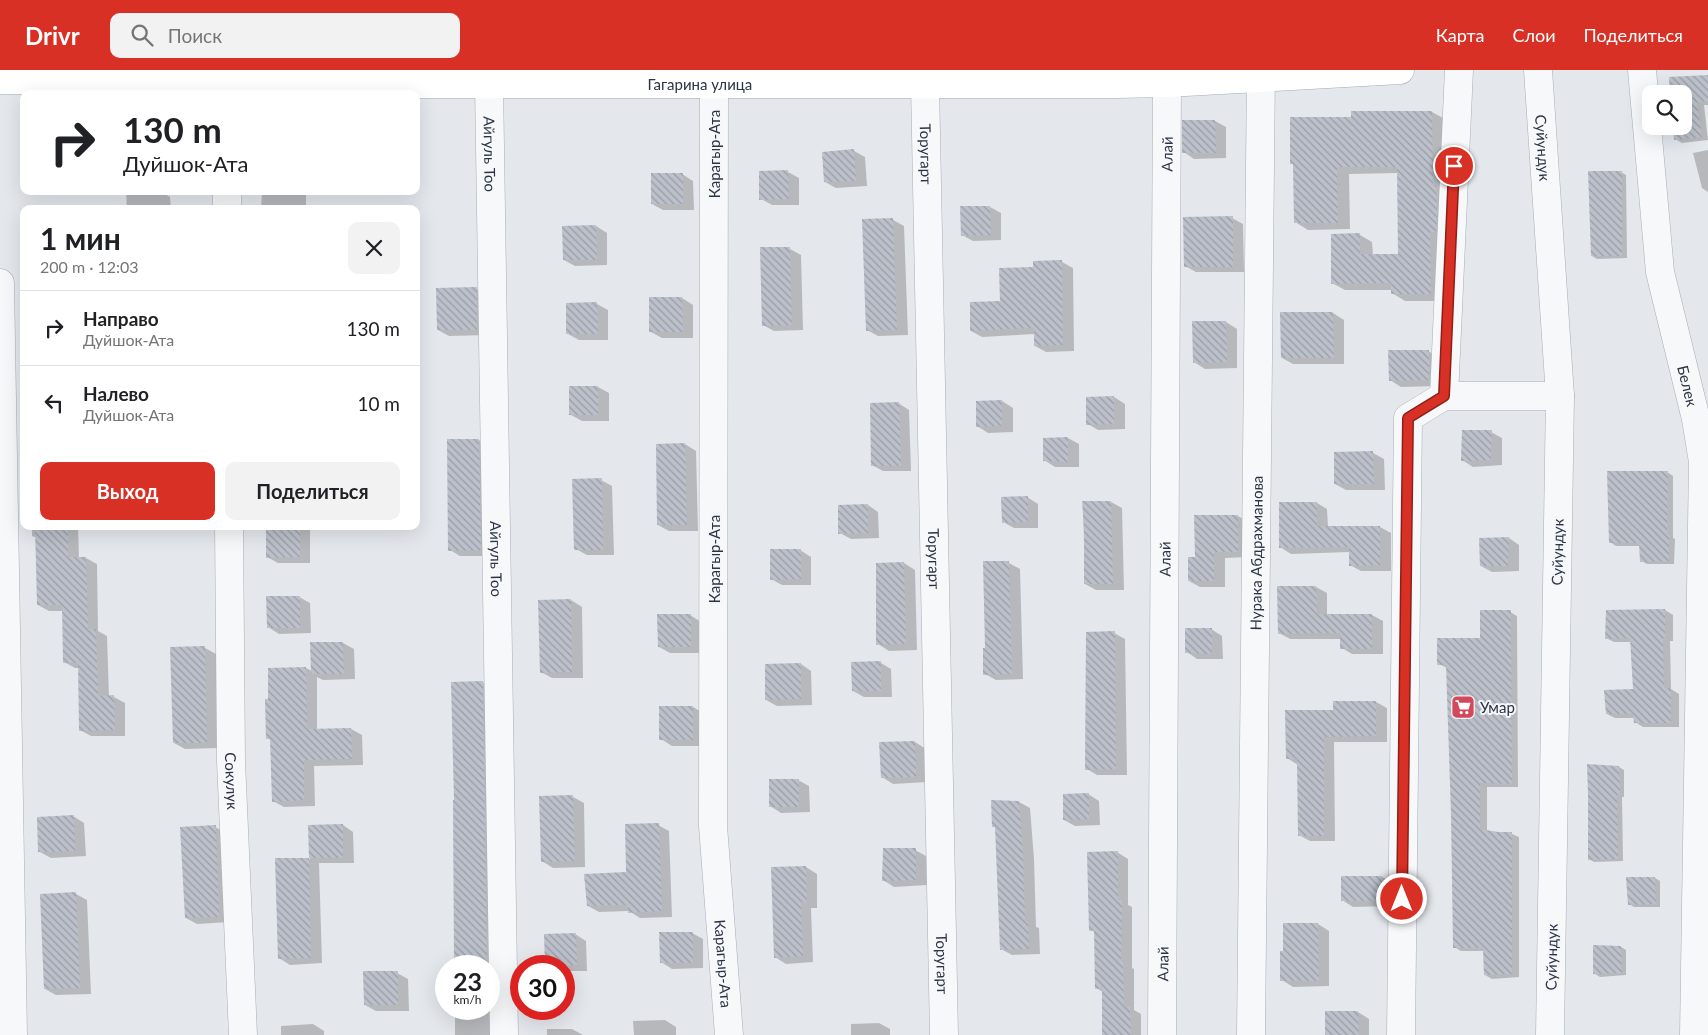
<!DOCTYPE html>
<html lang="ru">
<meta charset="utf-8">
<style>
body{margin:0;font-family:Lato,sans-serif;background:#f2f2f2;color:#202124;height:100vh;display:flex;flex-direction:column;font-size:19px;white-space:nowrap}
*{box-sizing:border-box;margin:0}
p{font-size:16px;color:#757577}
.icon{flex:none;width:28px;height:28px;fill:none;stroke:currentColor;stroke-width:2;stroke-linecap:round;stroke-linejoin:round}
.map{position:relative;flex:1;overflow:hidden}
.drawer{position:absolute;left:20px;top:135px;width:400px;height:325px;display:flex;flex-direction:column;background:#fff;border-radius:10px;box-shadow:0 5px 20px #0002}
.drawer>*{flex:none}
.top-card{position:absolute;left:20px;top:20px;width:400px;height:105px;border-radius:10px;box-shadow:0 5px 20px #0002;background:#fff;color:#202124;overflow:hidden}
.fabs{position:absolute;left:1642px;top:15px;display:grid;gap:10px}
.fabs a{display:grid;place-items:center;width:50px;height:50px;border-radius:10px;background:#fff;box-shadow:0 5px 20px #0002;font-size:25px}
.speed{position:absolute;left:435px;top:885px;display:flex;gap:10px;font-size:25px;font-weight:700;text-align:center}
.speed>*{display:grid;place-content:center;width:65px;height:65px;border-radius:50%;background:#fff;box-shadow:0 5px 20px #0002;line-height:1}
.speed small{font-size:12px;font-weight:400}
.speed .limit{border:8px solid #d22;background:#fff;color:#111}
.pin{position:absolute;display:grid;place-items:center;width:42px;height:42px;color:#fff;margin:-21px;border:2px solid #fff;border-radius:50%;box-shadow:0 1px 5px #0007}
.me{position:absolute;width:55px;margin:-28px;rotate:0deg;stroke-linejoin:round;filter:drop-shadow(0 0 4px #0008)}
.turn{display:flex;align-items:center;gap:18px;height:105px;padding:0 20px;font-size:22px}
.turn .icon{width:65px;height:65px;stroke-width:2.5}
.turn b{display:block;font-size:35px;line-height:42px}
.round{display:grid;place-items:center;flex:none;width:52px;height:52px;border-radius:10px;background:#f2f2f2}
.overview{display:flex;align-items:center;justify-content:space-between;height:85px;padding:0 20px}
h1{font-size:30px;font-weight:700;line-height:38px}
.button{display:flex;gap:10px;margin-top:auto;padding:10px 20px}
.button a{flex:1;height:58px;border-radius:10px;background:#d93025;color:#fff;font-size:20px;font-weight:700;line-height:58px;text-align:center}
.button a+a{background:#f2f2f2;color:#202124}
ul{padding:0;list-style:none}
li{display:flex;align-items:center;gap:15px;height:75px;padding:0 20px;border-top:1px solid #e0e0e0}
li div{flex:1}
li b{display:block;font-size:19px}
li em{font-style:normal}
header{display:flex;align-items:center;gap:30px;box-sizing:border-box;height:70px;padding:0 25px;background:#d93025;color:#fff}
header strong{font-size:24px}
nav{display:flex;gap:28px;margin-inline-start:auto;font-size:18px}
.search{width:350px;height:45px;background:#f2f2f2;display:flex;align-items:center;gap:12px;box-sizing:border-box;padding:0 18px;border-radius:10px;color:#757577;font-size:19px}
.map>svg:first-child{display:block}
.shadow{fill:#0003}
.building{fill:url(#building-back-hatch)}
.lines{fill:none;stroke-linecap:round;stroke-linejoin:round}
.minor-casing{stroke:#a9aeb7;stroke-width:29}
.major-casing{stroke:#a3abb8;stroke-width:29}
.minor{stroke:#f7f8fa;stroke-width:28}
.major{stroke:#fff;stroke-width:28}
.route-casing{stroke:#8d1f18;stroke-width:12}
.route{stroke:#d93025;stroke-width:9}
.labels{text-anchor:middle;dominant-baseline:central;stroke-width:4;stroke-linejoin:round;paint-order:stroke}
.street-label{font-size:15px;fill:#2b3445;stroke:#f4f6f9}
.poi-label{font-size:15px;fill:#2b3445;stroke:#f4f6f9;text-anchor:start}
</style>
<header>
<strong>Drivr</strong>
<div class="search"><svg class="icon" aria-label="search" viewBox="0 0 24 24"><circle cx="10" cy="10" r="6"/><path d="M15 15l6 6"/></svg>Поиск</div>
<nav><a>Карта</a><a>Слои</a><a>Поделиться</a></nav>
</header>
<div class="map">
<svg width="1708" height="965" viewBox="0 0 1708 965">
<defs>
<pattern id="building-back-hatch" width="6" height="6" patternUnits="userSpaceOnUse" patternTransform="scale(1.25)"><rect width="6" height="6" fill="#bbc0ca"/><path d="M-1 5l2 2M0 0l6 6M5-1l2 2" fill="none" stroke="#989da6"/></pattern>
</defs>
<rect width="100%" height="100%" fill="#e4e7ec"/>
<g class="shadow">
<polygon points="1708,6 1708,35 1704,35 1708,70 1682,73 1675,69 1684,56 1684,24 1670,24 1669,9"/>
<polygon points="1432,42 1445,49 1443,231 1405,231 1392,223 1392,220 1345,220 1332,213 1360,165 1372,172 1373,185 1399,185 1398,103 1349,104 1350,159 1308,160 1295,152 1352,48"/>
<polygon points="1215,51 1226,57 1226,88 1194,89 1184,82"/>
<polygon points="1708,80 1708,122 1702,118 1693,83"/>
<polygon points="854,81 865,87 867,116 836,118 825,112"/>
<polygon points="788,102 799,108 799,135 772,135 761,129"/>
<polygon points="1621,102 1626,105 1627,188 1597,189 1592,186"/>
<polygon points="682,104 693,111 694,140 663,140 652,134"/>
<polygon points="160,121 170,127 171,139 127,139 126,122"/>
<polygon points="262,121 306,121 306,139 261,139"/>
<polygon points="962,137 990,137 1001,143 1001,170 973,171 962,165"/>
<polygon points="1232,148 1243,154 1244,202 1196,202 1185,196"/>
<polygon points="893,150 904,156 908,265 878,266 867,260"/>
<polygon points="596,156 607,163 607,195 575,196 564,190"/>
<polygon points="790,179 801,185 803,260 774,261 763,255"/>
<polygon points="1062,192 1073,198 1074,281 1046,282 1035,276 1035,264 982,267 971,261 1034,199"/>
<polygon points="476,219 487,225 488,265 449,266 438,260"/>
<polygon points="682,228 693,235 693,268 662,268 651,262"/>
<polygon points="597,234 608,240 608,270 579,270 568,264"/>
<polygon points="1333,243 1344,250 1344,294 1293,294 1282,288"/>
<polygon points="1193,252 1226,252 1237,259 1237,298 1205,299 1194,292"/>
<polygon points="1428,281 1439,288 1439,316 1401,317 1390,310"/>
<polygon points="598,317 609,323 609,351 582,351 571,345"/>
<polygon points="1114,327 1125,334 1125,359 1098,360 1088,354"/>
<polygon points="1002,331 1013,338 1013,362 988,363 977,356 977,332"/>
<polygon points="898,333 909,340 911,401 883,401 872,395"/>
<polygon points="1491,362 1502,368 1502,395 1473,397 1462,390"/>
<polygon points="1068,368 1079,374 1079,397 1055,397 1044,390"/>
<polygon points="479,370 490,377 491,486 460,486 450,480"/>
<polygon points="685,374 696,381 698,461 669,461 658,455"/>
<polygon points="1335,383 1373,383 1384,389 1385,420 1346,420 1335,414"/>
<polygon points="1667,402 1673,406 1673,468 1675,469 1674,494 1647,494 1641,491 1641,476 1616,476 1610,472"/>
<polygon points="601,410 612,416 614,485 587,485 576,479"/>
<polygon points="1027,427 1038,434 1038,458 1014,458 1003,452"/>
<polygon points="1083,432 1111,432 1122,438 1124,520 1096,520 1085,514"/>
<polygon points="1317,433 1327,439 1328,457 1380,457 1391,463 1391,501 1361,501 1350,495 1350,482 1291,484 1280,477"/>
<polygon points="868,435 878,442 879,468 851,469 840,463"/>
<polygon points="1238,446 1249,452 1249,487 1225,488 1225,517 1200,517 1189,511 1196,488"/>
<polygon points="32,456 78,456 79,488 86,488 97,494 98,561 107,566 109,627 114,627 125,633 125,666 91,666 80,660 79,598 75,598 64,592 63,541 49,541 38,535 37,468 32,466"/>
<polygon points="267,456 310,456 310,493 278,493 267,487"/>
<polygon points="1509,468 1519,475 1519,501 1492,502 1481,496"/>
<polygon points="800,480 811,487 811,515 782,515 771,509"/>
<polygon points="904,493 915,500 917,580 889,581 878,574"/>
<polygon points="1009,493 1020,499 1023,609 996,610 985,604 986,580"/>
<polygon points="1316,517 1327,523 1327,545 1372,545 1383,551 1383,584 1352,584 1342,578 1341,569 1290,569 1279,563"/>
<polygon points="299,527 310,533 311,563 279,564 268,557"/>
<polygon points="571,530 582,537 583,608 552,608 541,602"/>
<polygon points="1665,540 1673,545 1673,571 1670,571 1671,619 1679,624 1679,657 1643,657 1635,652 1635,648 1615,648 1607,644 1634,620 1632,572 1614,572 1606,568"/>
<polygon points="1510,542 1517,546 1518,717 1487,717 1487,761 1512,764 1519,767 1519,907 1492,909 1485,905 1484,881 1461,881 1454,877 1453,744 1447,598 1439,594 1481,570"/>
<polygon points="690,545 701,552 701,583 670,583 659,577"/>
<polygon points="1211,559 1222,566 1223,589 1197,589 1187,582"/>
<polygon points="1114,563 1125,569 1127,705 1097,705 1087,699"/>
<polygon points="343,573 354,579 355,609 323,610 317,607 317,660 351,659 362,665 363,695 314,696 315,736 284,737 273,731 271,670 267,668 270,630 269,599 306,598 312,601"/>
<polygon points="205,578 216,584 218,678 185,679 174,673"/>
<polygon points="881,593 891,599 892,627 864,627 853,621"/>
<polygon points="801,594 811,601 812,635 777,636 766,630"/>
<polygon points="482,612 493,618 498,965 455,965 455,939 489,939 489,896 455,896 454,731"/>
<polygon points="1376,632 1387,638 1387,672 1334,672 1335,771 1310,771 1299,765 1298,695 1287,688 1335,641"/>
<polygon points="693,637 703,643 703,676 672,676 661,669"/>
<polygon points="915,672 926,679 927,712 893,714 882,707"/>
<polygon points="1619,697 1624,700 1624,727 1622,727 1623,791 1594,792 1589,789"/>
<polygon points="798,710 809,716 810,742 781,743 770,736"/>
<polygon points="1088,724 1099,731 1100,755 1075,756 1064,750"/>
<polygon points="573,727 584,733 585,797 553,798 542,791"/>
<polygon points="1019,732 1030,738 1034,789 1036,857 1039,858 1040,884 1012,885 1001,879 996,758 993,756"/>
<polygon points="73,746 84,753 86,786 51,788 40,782"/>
<polygon points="343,755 353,762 354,793 319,793 322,893 290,895 279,888 276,789 310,789 309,756"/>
<polygon points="658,755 669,761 672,847 640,848 629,841 599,842 588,836 627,804"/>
<polygon points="215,757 226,763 230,852 197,854 186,848"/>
<polygon points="915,780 926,786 927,815 894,817 883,810"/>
<polygon points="1117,782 1128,789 1128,835 1132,837 1132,898 1134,899 1134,940 1141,944 1141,965 1103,965 1103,922 1096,918 1095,862 1090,860"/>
<polygon points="806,797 817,804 817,838 811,838 813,892 786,894 775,887 772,798"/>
<polygon points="1382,807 1393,813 1393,836 1353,837 1342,830"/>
<polygon points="1655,808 1660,811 1660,837 1634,837 1629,834"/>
<polygon points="76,824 87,830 91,924 56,925 45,919 42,825"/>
<polygon points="1284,854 1318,854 1329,861 1329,916 1293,917 1282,910 1284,882"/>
<polygon points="692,863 703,869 703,898 672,899 661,892"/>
<polygon points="575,864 586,871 587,901 564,901 564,896 546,895"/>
<polygon points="1621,877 1626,880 1626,905 1600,907 1595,904"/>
<polygon points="397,903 408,909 409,941 376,941 365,935"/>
<polygon points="1358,942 1369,949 1369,965 1326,965"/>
<polygon points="665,950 676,957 676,965 634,965 633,951"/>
<polygon points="879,953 890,959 890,965 851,965 851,954"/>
<polygon points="313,954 324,961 324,965 281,965 281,956"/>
<polygon points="547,959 572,959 583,965 547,965"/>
</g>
<g class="building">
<polygon points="1708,5 1708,31 1697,32 1702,67 1674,70 1673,56 1684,56 1684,24 1671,24 1669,7"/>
<polygon points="1351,41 1432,41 1433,115 1436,115 1437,147 1436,162 1430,162 1431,224 1391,224 1391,213 1331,214 1331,164 1360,163 1360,184 1398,184 1397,97 1337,97 1338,153 1294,153 1293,94 1290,94 1290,47 1351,47"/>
<polygon points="1182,50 1215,50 1216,83 1182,83"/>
<polygon points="854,79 856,111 824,112 822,82"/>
<polygon points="788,100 789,129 759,130 759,101"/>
<polygon points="1588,101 1622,101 1622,186 1591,186"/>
<rect x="651" y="103" width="32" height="31"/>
<polygon points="960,136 990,136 991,165 961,166"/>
<polygon points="1233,146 1233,197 1184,197 1183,147"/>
<polygon points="893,148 897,260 866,261 862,149"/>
<polygon points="596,155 597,190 563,190 562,156"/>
<polygon points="760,177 790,177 792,255 762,256"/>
<polygon points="1062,190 1063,275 1034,276 1034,258 970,261 970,232 1000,231 999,198 1033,197 1033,191"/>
<polygon points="477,217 477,260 437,260 436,218"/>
<polygon points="649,227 682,227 683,262 649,262"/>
<polygon points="597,232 598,264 566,264 566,233"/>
<polygon points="1280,242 1333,242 1334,288 1281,288"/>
<polygon points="1192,251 1226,251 1227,292 1193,293"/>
<polygon points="1388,280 1429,280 1429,310 1389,311"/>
<rect x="569" y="316" width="29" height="29"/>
<polygon points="1114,326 1114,354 1086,355 1086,327"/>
<polygon points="1002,330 1002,356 976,357 976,331"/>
<polygon points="899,332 901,396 871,396 870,333"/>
<polygon points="1462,360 1492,360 1491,390 1461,391"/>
<polygon points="1068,367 1068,392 1043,391 1043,368"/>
<polygon points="447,369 479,369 481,480 448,481"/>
<polygon points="685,373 687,455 657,455 656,374"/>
<polygon points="1373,381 1374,414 1334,414 1334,382"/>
<polygon points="1607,401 1668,401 1667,464 1669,464 1669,491 1640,492 1639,473 1609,473"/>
<polygon points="602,408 603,480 574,480 572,409"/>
<polygon points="1028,426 1028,452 1002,453 1001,427"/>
<polygon points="1082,431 1111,431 1113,514 1084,514 1084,458"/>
<polygon points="1279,432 1317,432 1317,456 1380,456 1380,495 1349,496 1349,477 1279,478"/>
<polygon points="868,434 868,463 838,464 838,435"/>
<polygon points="1194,445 1238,445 1238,482 1214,482 1214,511 1188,511 1188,487 1195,487"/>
<polygon points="35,456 68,456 68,487 86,487 88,559 96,559 98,626 114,625 115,660 79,661 78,593 63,593 62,535 37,535"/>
<polygon points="266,456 300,456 300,487 266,488"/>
<polygon points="1509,467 1508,496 1480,496 1479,468"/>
<polygon points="770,479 801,479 801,509 770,510"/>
<polygon points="983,491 1009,491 1012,604 983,605 983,578 985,578"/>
<polygon points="904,492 906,574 876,575 876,493"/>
<polygon points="1277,516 1316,516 1317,544 1372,544 1372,579 1340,579 1340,563 1278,564"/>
<polygon points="266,526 300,526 300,558 267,558"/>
<polygon points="571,529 572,602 540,603 538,530"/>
<polygon points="1665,539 1665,568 1663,568 1664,618 1671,618 1671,653 1634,653 1633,644 1606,644 1604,620 1633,619 1630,568 1605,569 1606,540"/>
<polygon points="1480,540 1511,540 1512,714 1480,713 1480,759 1498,762 1512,762 1512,904 1484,905 1483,878 1453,878 1451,744 1446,595 1437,595 1437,568 1480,568"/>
<polygon points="657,544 691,544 691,577 658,577"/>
<polygon points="1185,558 1212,558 1212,584 1185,583"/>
<polygon points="1115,561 1116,699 1085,700 1086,562"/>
<polygon points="310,572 343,572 344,604 311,604"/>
<polygon points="205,576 207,673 173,673 170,577"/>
<polygon points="881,591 881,621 852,621 851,592"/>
<polygon points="801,593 801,629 765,630 765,594"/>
<polygon points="306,597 307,659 351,658 352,689 304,690 304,730 272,732 270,668 266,669 265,629 268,629 268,598"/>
<polygon points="483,611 487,896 454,896 453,730 454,730 451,612"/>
<polygon points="1333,631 1376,631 1376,666 1324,667 1324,766 1298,766 1297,689 1286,689 1285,640 1333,640"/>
<rect x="659" y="636" width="34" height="34"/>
<polygon points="915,671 916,707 881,708 879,672"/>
<polygon points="1587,694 1619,696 1620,725 1617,725 1618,789 1588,790 1588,725"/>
<rect x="769" y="709" width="30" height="28"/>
<polygon points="1089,723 1089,749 1063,750 1063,724"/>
<polygon points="573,725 575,791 541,792 539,726"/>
<polygon points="991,730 1019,731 1023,782 1025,851 1028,851 1029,879 1000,880 995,757 992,757"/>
<polygon points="74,745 75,781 38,782 37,747"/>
<polygon points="659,753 662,841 628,843 628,835 587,836 584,804 626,802 625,754"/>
<polygon points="343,754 343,788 309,788 311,888 278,889 275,788 309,788 308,755"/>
<polygon points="216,755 219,847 185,848 180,757"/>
<polygon points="883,778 916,778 916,810 882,811"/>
<polygon points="1118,781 1118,830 1122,830 1121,891 1123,891 1124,937 1130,937 1131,965 1102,965 1102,918 1095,919 1094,860 1089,861 1087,782"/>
<polygon points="806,796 807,832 801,832 803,886 774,888 771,797"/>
<rect x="1341" y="806" width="41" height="25"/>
<polygon points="1626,807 1655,807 1656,834 1628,835"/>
<polygon points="76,822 80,918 44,919 40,824"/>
<polygon points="1283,853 1318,853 1319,911 1280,911 1280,881 1283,881"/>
<polygon points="659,862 693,862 693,893 660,893"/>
<polygon points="576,863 577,895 545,896 544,864"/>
<polygon points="1593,875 1621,876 1622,903 1593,904"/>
<polygon points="363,901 398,901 398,935 364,935"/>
<polygon points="1325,941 1358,941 1359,965 1325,965"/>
</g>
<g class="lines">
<g class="minor-casing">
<g id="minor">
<path id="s1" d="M1538 0 1560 326 1550 965"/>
<path id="s2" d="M1642 0 1660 202 1696 349 1703 392 1694 965"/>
<path id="s3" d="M714 13 713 756 729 965"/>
<path id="s4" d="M489 14 504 965"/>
<path id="s5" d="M925 14 944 965"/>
<polyline points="227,121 227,139"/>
<polyline points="0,213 13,965"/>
<polyline points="1444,326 1560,326"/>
<path id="s6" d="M229 456 231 691 243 965"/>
<path id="s7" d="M1162 965 1167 13"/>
<path id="s8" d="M1251 965 1261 0"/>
<polyline points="1401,965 1408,348 1444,326 1459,0"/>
</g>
</g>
<g class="major-casing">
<g id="major">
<path id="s9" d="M0 10 419 14H1116L1167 13 1400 0"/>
</g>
</g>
<use href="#minor" class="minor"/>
<use href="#major" class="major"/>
</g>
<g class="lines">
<g class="route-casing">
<polyline id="route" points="1402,829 1408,348 1444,326 1454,96"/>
</g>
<use href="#route" class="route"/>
</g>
<defs>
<g id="supermarket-square" transform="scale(1.25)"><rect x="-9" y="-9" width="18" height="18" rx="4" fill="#d1495b" stroke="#f4f6f9"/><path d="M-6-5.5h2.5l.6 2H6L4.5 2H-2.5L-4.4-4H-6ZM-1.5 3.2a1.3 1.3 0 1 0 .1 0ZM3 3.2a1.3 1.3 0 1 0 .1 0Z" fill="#fff"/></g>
</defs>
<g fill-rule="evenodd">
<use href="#supermarket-square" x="1463" y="637"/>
</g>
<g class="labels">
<g class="street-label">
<text stroke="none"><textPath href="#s9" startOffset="700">Гагарина улица</textPath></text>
<text stroke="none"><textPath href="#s1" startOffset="78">Суйундук</textPath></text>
<text stroke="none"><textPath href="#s4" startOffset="70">Айгуль Тоо</textPath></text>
<text transform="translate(714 84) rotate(-90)">Карагыр-Ата</text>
<text stroke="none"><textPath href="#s5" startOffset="70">Торугарт</textPath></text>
<text stroke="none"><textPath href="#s7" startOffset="881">Алай</textPath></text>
<text stroke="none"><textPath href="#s2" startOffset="320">Белек</textPath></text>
<text stroke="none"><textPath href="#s8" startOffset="482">Нурака Абдрахманова</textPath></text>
<text transform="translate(1557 482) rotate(-89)">Суйундук</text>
<text stroke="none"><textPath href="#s4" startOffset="475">Айгуль Тоо</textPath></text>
<text transform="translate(714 489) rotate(-90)">Карагыр-Ата</text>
<text stroke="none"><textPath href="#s5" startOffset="475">Торугарт</textPath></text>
<text stroke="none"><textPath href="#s7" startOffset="476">Алай</textPath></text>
<text stroke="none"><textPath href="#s6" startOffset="255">Сокулук</textPath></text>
<text transform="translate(1551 887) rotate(-89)">Суйундук</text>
<text stroke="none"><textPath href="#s3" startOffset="881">Карагыр-Ата</textPath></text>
<text stroke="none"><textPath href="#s5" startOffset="880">Торугарт</textPath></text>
<text stroke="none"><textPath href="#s7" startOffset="71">Алай</textPath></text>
</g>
<g class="poi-label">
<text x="1480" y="637">Умар</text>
</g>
</g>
</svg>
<div class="fabs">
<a><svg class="icon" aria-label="search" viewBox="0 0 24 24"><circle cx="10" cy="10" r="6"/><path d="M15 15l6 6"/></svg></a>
</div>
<div class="speed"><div>23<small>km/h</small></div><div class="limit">30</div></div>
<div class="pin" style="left:1454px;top:96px;background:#d93025"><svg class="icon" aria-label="arrive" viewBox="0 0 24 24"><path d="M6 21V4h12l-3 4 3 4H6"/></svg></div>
<svg class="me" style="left:1402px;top:829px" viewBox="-20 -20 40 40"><circle r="17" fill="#d93025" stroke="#fff" stroke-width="3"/><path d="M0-11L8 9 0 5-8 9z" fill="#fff"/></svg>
<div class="top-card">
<div class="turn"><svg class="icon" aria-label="right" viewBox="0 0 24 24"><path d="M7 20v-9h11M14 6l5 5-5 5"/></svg><div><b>130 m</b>Дуйшок-Ата</div></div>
</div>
<section class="drawer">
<div class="overview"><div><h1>1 мин</h1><p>200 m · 12:03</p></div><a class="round"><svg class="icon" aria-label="close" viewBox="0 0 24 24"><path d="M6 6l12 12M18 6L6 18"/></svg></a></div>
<ul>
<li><svg class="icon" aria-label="right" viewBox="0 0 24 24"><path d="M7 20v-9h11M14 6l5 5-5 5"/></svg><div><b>Направо</b><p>Дуйшок-Ата</p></div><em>130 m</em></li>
<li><svg class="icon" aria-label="left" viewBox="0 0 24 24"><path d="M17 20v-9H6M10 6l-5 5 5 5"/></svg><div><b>Налево</b><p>Дуйшок-Ата</p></div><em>10 m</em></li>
</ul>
<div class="button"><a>Выход</a><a>Поделиться</a></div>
</section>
</div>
